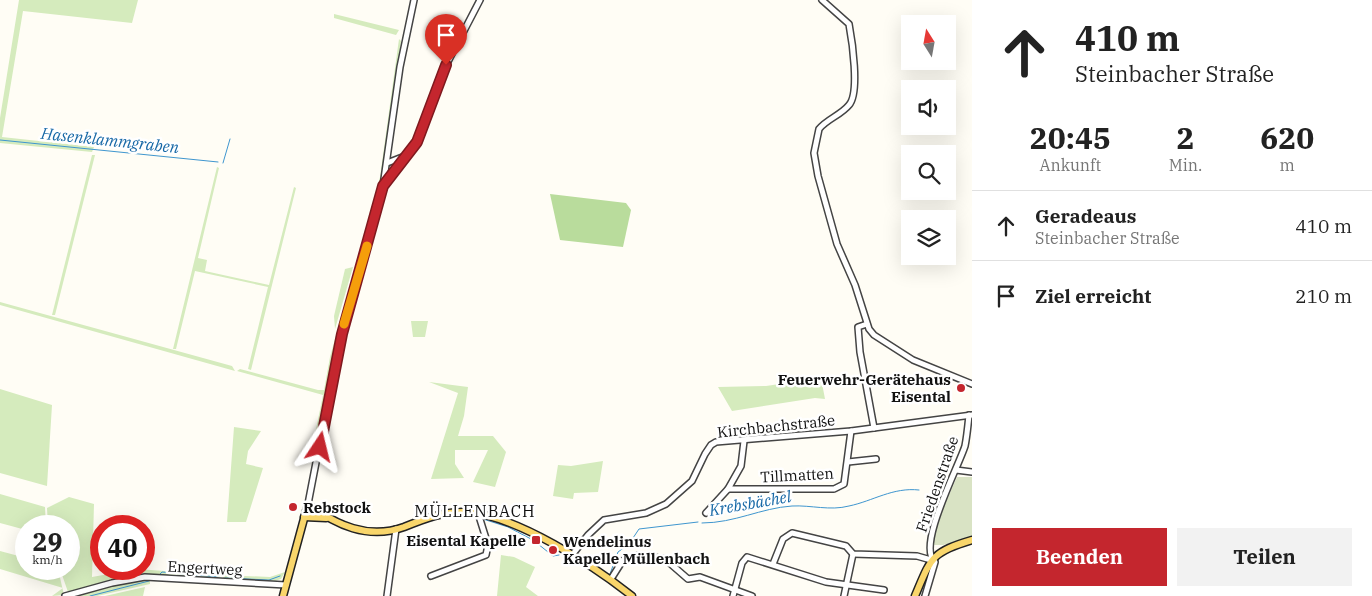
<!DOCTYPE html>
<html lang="de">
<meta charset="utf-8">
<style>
body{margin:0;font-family:"IBM Plex Serif",serif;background:#f2f2f2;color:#222;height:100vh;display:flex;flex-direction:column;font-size:19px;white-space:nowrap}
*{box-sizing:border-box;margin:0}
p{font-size:16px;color:#767676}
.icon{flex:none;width:28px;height:28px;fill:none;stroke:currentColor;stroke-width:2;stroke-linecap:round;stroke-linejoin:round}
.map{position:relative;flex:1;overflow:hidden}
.drawer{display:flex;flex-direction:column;background:#fff;width:400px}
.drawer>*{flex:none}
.banner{background:#fff;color:#222;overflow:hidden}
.needle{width:32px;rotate:349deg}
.controls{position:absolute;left:901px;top:15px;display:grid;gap:10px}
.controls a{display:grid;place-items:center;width:55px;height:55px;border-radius:0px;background:#fff;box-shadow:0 5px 20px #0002;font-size:25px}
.speed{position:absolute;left:15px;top:515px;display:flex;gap:10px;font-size:25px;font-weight:700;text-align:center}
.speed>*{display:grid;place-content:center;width:65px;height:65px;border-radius:50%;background:#fff;box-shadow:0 5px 20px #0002;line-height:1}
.speed small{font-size:12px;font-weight:400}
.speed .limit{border:8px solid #d22;background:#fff;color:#111}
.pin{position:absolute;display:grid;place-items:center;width:42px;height:42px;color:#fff;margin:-51px -21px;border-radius:50% 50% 50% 0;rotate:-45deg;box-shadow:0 0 5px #0007}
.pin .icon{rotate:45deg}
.me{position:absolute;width:55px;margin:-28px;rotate:10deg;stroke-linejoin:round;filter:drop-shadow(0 0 4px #0008)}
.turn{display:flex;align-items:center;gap:18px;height:105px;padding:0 20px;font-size:22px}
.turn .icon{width:65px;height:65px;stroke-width:2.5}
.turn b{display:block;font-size:35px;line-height:42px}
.eta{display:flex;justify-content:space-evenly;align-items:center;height:85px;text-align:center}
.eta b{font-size:30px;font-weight:700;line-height:35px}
.button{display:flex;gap:10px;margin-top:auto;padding:10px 20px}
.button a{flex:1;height:58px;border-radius:0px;background:#c4262e;color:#fff;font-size:20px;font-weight:700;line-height:58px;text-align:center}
.button a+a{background:#f2f2f2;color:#222}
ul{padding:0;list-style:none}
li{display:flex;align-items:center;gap:15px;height:70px;padding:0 20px;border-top:1px solid #e0e0e0}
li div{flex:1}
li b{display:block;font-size:19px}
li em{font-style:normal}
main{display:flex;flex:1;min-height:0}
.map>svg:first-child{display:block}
.green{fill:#d5ebbd}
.forest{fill:#b9dc9c}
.cemetery{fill:#d9e3c4}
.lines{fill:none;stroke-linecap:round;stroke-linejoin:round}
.stream{stroke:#3f96cf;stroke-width:1}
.minor-casing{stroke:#444;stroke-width:8}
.major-casing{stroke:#222;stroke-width:9}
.minor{stroke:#fff;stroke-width:5}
.major{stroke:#f9d66b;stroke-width:6}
.route-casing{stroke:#7f191e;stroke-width:12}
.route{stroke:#c4262e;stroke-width:9}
.slow{stroke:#f59e0b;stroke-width:9}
.poi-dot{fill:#c4262e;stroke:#fff;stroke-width:2}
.labels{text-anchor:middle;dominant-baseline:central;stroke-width:5;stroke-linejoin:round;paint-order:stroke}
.poi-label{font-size:15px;font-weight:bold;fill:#111;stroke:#fff;text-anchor:end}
.street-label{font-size:15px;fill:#111;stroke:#fff}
.water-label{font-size:16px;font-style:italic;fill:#1768a6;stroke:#fff}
.neighbourhood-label{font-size:16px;letter-spacing:1px;fill:#111;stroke:#fff}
</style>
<main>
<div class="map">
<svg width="972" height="596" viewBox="0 0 972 596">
<rect width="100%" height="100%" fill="#fffdf5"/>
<g class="green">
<polygon points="19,0 138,0 132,23 23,11 2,137 94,147 92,152 0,143 0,118"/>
<polygon points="334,14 399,30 396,35 334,18"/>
<polygon points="399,39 401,41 382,180 347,302 380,177"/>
<polygon points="92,155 95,155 55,315 52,315"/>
<polygon points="217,167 219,168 198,258 207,260 205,271 269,285 294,187 296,188 251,370 248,369 268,287 195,271 176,349 173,349"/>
<polygon points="353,267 335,329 334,316 345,269"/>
<polygon points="0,302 232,366 235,371 0,305"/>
<polygon points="343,310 345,312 317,444 313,444 323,395 237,371 240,369 318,390 324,390 330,357"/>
<polygon points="411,321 428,321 425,337 413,337"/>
<polygon points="821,378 825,399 815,398 732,411 718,387 766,386"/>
<polygon points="429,382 468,387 464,416 458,436 493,436 506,452 495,487 473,482 488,450 455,450 455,464 464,478 431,479 458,393"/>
<polygon points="0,389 52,405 47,486 0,473"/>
<polygon points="234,427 261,431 248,451 246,464 263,468 246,522 227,522"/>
<polygon points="603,461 598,492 574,493 573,499 553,496 558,465 571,466"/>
<polygon points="0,494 45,507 46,526 26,526 26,530 0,523"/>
<polygon points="69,497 94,504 92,577 137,569 220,575 219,578 153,576 111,581 68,592 60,569 69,569 69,526 48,526 47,508"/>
<polygon points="0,551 26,558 26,569 58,569 64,595 52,596 63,588 0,569"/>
<polygon points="501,555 514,557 535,567 526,587 538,596 497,596"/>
<polygon points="285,572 281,579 272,582 223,578 223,575 270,577"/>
<polygon points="150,579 150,584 97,596 69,596 86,590"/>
<polygon points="145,587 143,596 105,596"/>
</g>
<polygon class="forest" points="550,194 626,203 631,210 623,247 560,240"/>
<polygon class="cemetery" points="957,477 972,477 972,537 943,545 933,545 936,524"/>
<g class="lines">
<g class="stream">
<polyline points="0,140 218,162"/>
<polyline points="223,163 230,139"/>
<polyline points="439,518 461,516 476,518"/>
<polyline points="483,519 508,527 533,540 553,556 559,555"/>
<path d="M702 523C735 523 761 508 792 506 811 505 830 511 849 506 873 501 893 487 919 490"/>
<polyline points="564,556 571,559"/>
<polyline points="574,561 584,566"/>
<polyline points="588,569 595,573"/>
<polyline points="610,574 618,552 629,544 639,529 698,522"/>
<polyline points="159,575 162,572 218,577"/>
<polyline points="225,578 269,580 280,576"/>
<polyline points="90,596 149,581"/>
</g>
<g class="minor-casing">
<g id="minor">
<path d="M822 0 849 24C852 40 860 93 849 105 841 115 827 119 819 129L814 153 818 176 837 244 855 285 869 329 874 335 913 360 972 384"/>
<polyline points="387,163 405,156"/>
<polyline points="385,184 417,142 440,77 480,0"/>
<polyline points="867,324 858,327 860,352 874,428"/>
<polyline points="744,441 741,466 728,489 834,489 844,484 851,431"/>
<polyline points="848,462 876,459"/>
<polyline points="956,470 972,472"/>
<polyline points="308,504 336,359 383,186 400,67 414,0"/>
<polyline points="706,513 728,489"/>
<polyline points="572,555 588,535 604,520 646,513 666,504 692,481 705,454 711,445 716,442 851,431 972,415"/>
<polyline points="773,564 783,539 792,533 846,546 853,554 917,556 931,560"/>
<polyline points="431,576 486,555 488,545 478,513"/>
<polyline points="611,579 623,560 639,555 665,559 688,579 700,577 752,596"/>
<polyline points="65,596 112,583 145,577 286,585"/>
<polyline points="387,596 396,529"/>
<polyline points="733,596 742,563 747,557 826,582 884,590"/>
<polyline points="844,596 853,554"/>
<path d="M925 596 935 562C916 547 958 468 965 446 967 436 968 425 969 415"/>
</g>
</g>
<g class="major-casing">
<g id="major">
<polyline points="304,517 326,518"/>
<path d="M283 596 308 504C336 525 368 540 404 527 424 519 444 511 466 512 516 515 594 566 632 596"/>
<path d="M915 596C931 558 931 552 972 540"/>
</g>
</g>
<use href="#minor" class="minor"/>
<use href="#major" class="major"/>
</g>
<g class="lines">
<g class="route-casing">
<polyline id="route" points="320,447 342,334 383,186 417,142 446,65"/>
</g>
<use href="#route" class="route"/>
<polyline class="slow" points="344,324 367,246"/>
</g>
<g class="poi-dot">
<circle cx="961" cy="388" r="5"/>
<circle cx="293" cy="507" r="5"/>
<rect x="531" y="535" width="10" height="10" rx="2.5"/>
<circle cx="553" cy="550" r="5"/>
</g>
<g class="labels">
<g class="poi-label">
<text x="951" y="379">Feuerwehr-Gerätehaus<tspan x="951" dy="17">Eisental</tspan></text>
<text x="303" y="507" text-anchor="start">Rebstock</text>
<text x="526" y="540">Eisental Kapelle</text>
<text x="563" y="541" text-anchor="start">Wendelinus<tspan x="563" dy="17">Kapelle Müllenbach</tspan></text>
</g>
<g class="street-label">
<text transform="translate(776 426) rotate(-6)">Kirchbachstraße</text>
<text transform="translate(797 475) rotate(-3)">Tillmatten</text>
<text transform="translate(937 484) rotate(-71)">Friedenstraße</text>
<text transform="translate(205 568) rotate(3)">Engertweg</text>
</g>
<g class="water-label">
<text transform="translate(110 140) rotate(6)">Hasenklammgraben</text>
<text transform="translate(750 503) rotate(-10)">Krebsbächel</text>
</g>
<g class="neighbourhood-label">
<text x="475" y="511">MÜLLENBACH</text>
</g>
</g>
</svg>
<div class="controls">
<a><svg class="needle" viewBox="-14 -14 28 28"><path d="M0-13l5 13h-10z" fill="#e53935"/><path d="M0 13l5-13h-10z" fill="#767676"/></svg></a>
<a><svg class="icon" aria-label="sound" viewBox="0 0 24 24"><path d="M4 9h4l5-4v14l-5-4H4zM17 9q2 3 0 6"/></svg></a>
<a><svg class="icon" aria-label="search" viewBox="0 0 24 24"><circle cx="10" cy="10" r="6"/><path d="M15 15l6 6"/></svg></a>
<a><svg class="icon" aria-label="layers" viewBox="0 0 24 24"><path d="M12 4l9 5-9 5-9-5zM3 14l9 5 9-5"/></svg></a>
</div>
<div class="speed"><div>29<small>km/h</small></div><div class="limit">40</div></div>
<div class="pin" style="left:446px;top:65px;background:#d93025"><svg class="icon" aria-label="arrive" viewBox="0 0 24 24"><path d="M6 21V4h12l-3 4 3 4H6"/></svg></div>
<svg class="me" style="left:320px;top:447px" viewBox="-20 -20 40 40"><path d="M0-17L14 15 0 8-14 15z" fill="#c4262e" stroke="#fff" stroke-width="4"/></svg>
</div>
<section class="drawer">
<div class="banner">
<div class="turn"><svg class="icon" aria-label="ahead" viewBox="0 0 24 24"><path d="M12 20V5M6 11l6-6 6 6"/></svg><div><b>410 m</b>Steinbacher Straße</div></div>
</div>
<div class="eta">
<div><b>20:45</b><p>Ankunft</p></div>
<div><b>2</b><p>Min.</p></div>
<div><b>620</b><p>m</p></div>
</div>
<ul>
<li><svg class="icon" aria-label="ahead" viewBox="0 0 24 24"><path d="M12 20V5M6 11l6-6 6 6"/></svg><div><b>Geradeaus</b><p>Steinbacher Straße</p></div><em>410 m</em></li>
<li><svg class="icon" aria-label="arrive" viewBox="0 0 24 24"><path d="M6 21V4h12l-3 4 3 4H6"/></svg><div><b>Ziel erreicht</b></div><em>210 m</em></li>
</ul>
<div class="button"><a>Beenden</a><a>Teilen</a></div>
</section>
</main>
